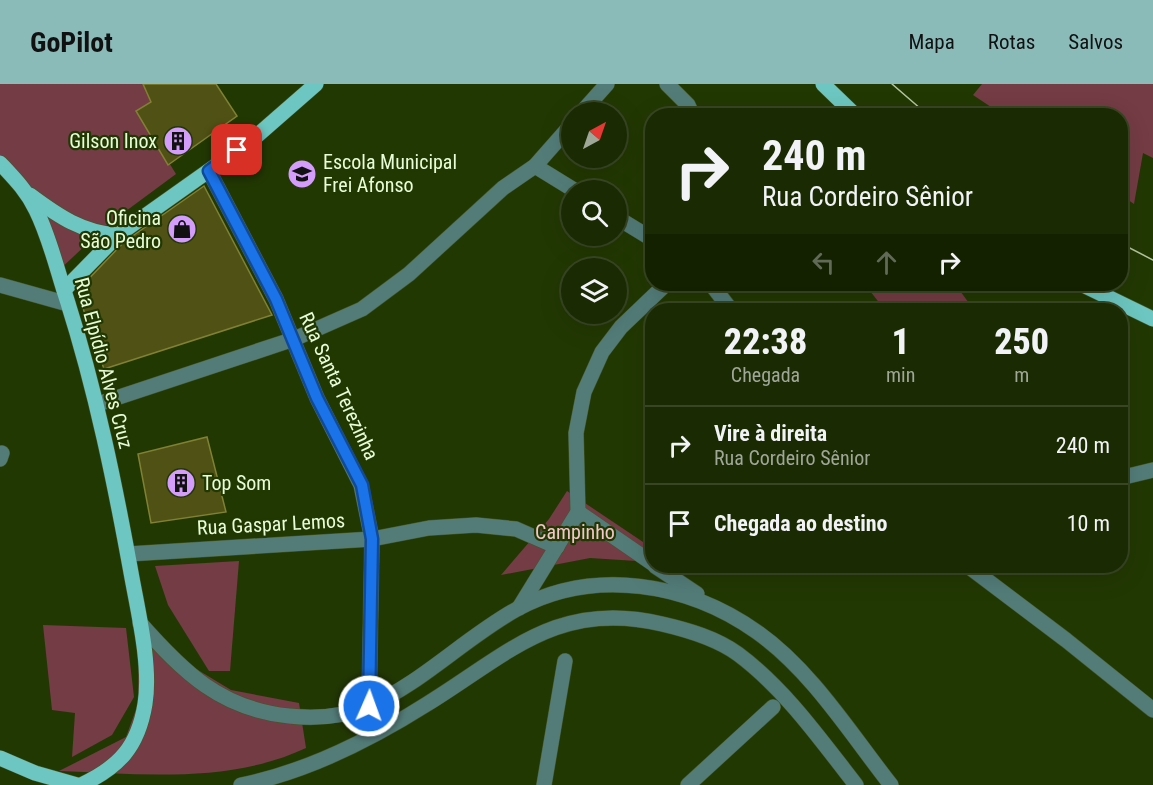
<!DOCTYPE html>
<html lang="pt">
<meta charset="utf-8">
<style>
body{margin:0;font-family:"Roboto Condensed",sans-serif;background:#23320c;color:#f1f3f6;height:100vh;display:flex;flex-direction:column;font-size:22px;white-space:nowrap}
*{box-sizing:border-box;margin:0}
p{font-size:20px;color:#9fa799}
.icon{flex:none;width:33px;height:33px;fill:none;stroke:currentColor;stroke-width:2;stroke-linecap:round;stroke-linejoin:round}
.map{position:relative;flex:1;overflow:hidden}
.side{position:absolute;left:645px;top:219px;width:483px;height:270px;display:flex;flex-direction:column;background:#1a2a02;border-radius:24px;box-shadow:0 6px 24px #0002,0 0 0 2px #384624}
.side>*{flex:none}
.banner{position:absolute;left:645px;top:24px;width:483px;height:183px;border-radius:24px;box-shadow:0 6px 24px #0002,0 0 0 2px #384624;background:#1a2a02;color:#f1f3f6;overflow:hidden}
.needle{width:39px;rotate:40deg}
.tools{position:absolute;left:561px;top:18px;display:grid;gap:12px}
.tools a{display:grid;place-items:center;width:66px;height:66px;border-radius:50%;background:#1a2a02;box-shadow:0 6px 24px #0002,0 0 0 2px #384624;font-size:30px}
.pin{position:absolute;display:grid;place-items:center;width:51px;height:51px;color:#fff;margin:-26px;border-radius:12px;box-shadow:0 3px 9px #0006}
.me{position:absolute;width:66px;margin:-33px;rotate:2deg;stroke-linejoin:round;filter:drop-shadow(0 0 4px #0008)}
.turn{display:flex;align-items:center;gap:21px;height:126px;padding:0 18px;font-size:27px}
.turn .icon{width:78px;height:78px;stroke-width:2.5}
.turn b{display:block;font-size:42px;line-height:51px}
.lanes{display:flex;align-items:center;height:57px;padding:0 18px;background:#0003;justify-content:center;gap:30px;direction:ltr}
.lanes .off{opacity:.35}
.eta{display:flex;justify-content:space-evenly;align-items:center;height:102px;text-align:center}
.eta b{font-size:36px;font-weight:800;line-height:42px}
ul{padding:0;list-style:none}
li{display:flex;align-items:center;gap:18px;height:78px;padding:0 18px;border-top:2px solid #384624}
li div{flex:1}
li b{display:block;font-size:22px}
li em{font-style:normal}
header{display:flex;align-items:center;gap:36px;box-sizing:border-box;height:84px;padding:0 30px;background:#8bbbb9;color:#111}
header strong{font-size:28px}
nav{display:flex;gap:33px;margin-inline-start:auto;font-size:21px}
.map>svg:first-child{display:block}
.green{fill:#743c45}
.building{fill:#505114;stroke:#808133;stroke-width:1.5}
.lines{fill:none;stroke-linecap:round;stroke-linejoin:round}
.minor-casing{stroke:#425725;stroke-width:16}
.major-casing{stroke:#425725;stroke-width:16}
.minor{stroke:#537c79;stroke-width:15}
.major{stroke:#6dc6c1;stroke-width:15}
.tram{stroke:#b2c59d;stroke-width:1.5}
.route-casing{stroke:#114b97;stroke-width:15}
.route{stroke:#1a73e8;stroke-width:10}
.labels{text-anchor:middle;dominant-baseline:central;stroke-width:4.5;stroke-linejoin:round;paint-order:stroke}
.poi-label{font-size:20px;fill:#e9fcd8;stroke:#223803;text-anchor:end}
.street-label{font-size:20px;fill:#e9fcd8;stroke:#223803}
.park-label{font-size:20px;fill:#f4c5ca;stroke:#223803}
</style>
<header>
<strong>GoPilot</strong>
<nav><a>Mapa</a><a>Rotas</a><a>Salvos</a></nav>
</header>
<div class="map">
<svg width="1153" height="701" viewBox="0 0 1153 701">
<rect width="100%" height="100%" fill="#223803"/>
<g class="green">
<polygon points="0,0 143,0 151,18 137,27 176,90 107,141 56,189 14,87 0,71"/>
<polygon points="982,0 1153,0 1153,74 1143,69 1134,120 1121,111 1120,32 1003,31 973,11"/>
<polygon points="881,200 955,200 974,226 885,226 870,207"/>
<polygon points="567,407 652,464 652,478 590,474 501,491 549,435"/>
<polygon points="239,477 230,587 209,587 168,521 155,482"/>
<path d="M139 534 193 583 231 606 299 619 306 664C229 700 142 690 59 687L126 653 138 620Z"/>
<polygon points="43,541 126,544 134,613 112,651 72,673 75,629 52,626"/>
</g>
<g class="building">
<polygon points="143,0 216,0 237,32 168,81 136,27 151,18"/>
<polygon points="204,102 272,231 104,285 77,207 124,158"/>
<polygon points="207,353 226,428 151,439 138,370"/>
</g>
<g class="lines">
<g class="minor-casing">
<g id="minor">
<polyline points="667,0 688,21 693,32"/>
<polyline points="582,28 607,0"/>
<polyline points="535,82 574,106"/>
<polyline points="209,87 276,215 317,314 361,401 372,455 369,622"/>
<polyline points="616,133 652,155"/>
<polyline points="711,200 731,226"/>
<polyline points="0,201 68,220"/>
<polyline points="98,320 294,255 362,225 409,190 503,104 535,82 572,40"/>
<polyline points="0,375 2,369"/>
<polyline points="1120,394 1153,386"/>
<polyline points="578,428 652,479"/>
<polyline points="128,470 372,455 429,444 476,441 516,445 557,463"/>
<polyline points="655,482 697,510"/>
<polyline points="968,482 1066,556 1153,626"/>
<polyline points="519,524 578,428 576,349 584,308 602,268 621,243 666,200"/>
<path d="M140 539C184 589 221 625 289 632 317 635 343 633 369 622 422 599 466 553 517 525 594 483 688 499 757 548 812 587 850 649 891 701"/>
<path d="M241 701C307 688 370 656 427 620 508 570 558 515 662 540 688 546 716 554 738 570 785 605 820 655 856 701"/>
<polyline points="544,701 565,577"/>
<polyline points="688,701 773,623"/>
</g>
</g>
<g class="major-casing">
<g id="major">
<polyline points="823,0 856,32"/>
<path d="M0 79C14 94 27 107 36 126 50 154 57 186 67 216 96 307 115 400 132 494 139 532 151 583 145 620 138 663 119 683 81 701"/>
<path d="M30 111C58 132 83 149 118 151"/>
<polyline points="1081,200 1153,235"/>
<polyline points="64,206 118,151 252,56 316,0"/>
<polyline points="0,674 35,689 77,701"/>
</g>
</g>
<use href="#minor" class="minor"/>
<use href="#major" class="major"/>
<g class="tram">
<polyline points="892,0 929,32"/>
<polyline points="1120,159 1153,176"/>
</g>
</g>
<g class="lines">
<g class="route-casing">
<polyline id="route" points="237,66 209,87 276,215 317,314 362,401 372,455 369,622"/>
</g>
<use href="#route" class="route"/>
</g>
<defs>
<g id="building-disc" transform="scale(1.5)"><circle r="9.5" fill="#d49cfb" stroke="#223803"/><path d="M-4-6H4V6H1V3H-1V6H-4ZM-2.5-4.3h1.7v1.8h-1.7ZM.8-4.3h1.7v1.8H.8ZM-2.5-1h1.7V.8h-1.7ZM.8-1h1.7V.8H.8Z" fill="#111"/></g>
<g id="school-disc" transform="scale(1.5)"><circle r="9.5" fill="#d49cfb" stroke="#223803"/><path d="M0-5L7-2L0 1L-7-2ZM-4 1L0 2.5L4 1V4Q0 6-4 4Z" fill="#111"/></g>
<g id="shop-disc" transform="scale(1.5)"><circle r="9.5" fill="#d49cfb" stroke="#223803"/><path d="M-5-2.5h2.3a2.7 3.5 0 0 1 5.4 0H5L5.5 6h-11ZM-1.5-2.5h3a1.5 2.3 0 0 0-3 0Z" fill="#111"/></g>
</defs>
<g fill-rule="evenodd">
<use href="#building-disc" x="178" y="57"/>
<use href="#school-disc" x="302" y="90"/>
<use href="#shop-disc" x="182" y="145"/>
<use href="#building-disc" x="181" y="399"/>
</g>
<g class="labels">
<g class="poi-label">
<text x="157" y="57">Gilson Inox</text>
<text x="323" y="78" text-anchor="start">Escola Municipal<tspan x="323" dy="23">Frei Afonso</tspan></text>
<text x="161" y="134">Oficina<tspan x="161" dy="23">São Pedro</tspan></text>
<text x="202" y="399" text-anchor="start">Top Som</text>
</g>
<g class="street-label">
<text transform="translate(104 279) rotate(75)">Rua Elpídio Alves Cruz</text>
<text transform="translate(339 302) rotate(65)">Rua Santa Terezinha</text>
<text transform="translate(271 440) rotate(-3)">Rua Gaspar Lemos</text>
</g>
<g class="park-label">
<text x="575" y="448">Campinho</text>
</g>
</g>
</svg>
<div class="tools">
<a><svg class="needle" viewBox="-14 -14 28 28"><path d="M0-13l5 13h-10z" fill="#e53935"/><path d="M0 13l5-13h-10z" fill="#9fa799"/></svg></a>
<a><svg class="icon" aria-label="search" viewBox="0 0 24 24"><circle cx="10" cy="10" r="6"/><path d="M15 15l6 6"/></svg></a>
<a><svg class="icon" aria-label="layers" viewBox="0 0 24 24"><path d="M12 4l9 5-9 5-9-5zM3 14l9 5 9-5"/></svg></a>
</div>
<div class="pin" style="left:237px;top:66px;background:#d93025"><svg class="icon" aria-label="arrive" viewBox="0 0 24 24"><path d="M6 21V4h12l-3 4 3 4H6"/></svg></div>
<svg class="me" style="left:369px;top:622px" viewBox="-20 -20 40 40"><circle r="17" fill="#1a73e8" stroke="#fff" stroke-width="3"/><path d="M0-11L8 9 0 5-8 9z" fill="#fff"/></svg>
<div class="banner">
<div class="turn"><svg class="icon" aria-label="right" viewBox="0 0 24 24"><path d="M7 20v-9h11M14 6l5 5-5 5"/></svg><div><b>240 m</b>Rua Cordeiro Sênior</div></div>
<div class="lanes"><svg class="icon off" aria-label="left" viewBox="0 0 24 24"><path d="M17 20v-9H6M10 6l-5 5 5 5"/></svg><svg class="icon off" aria-label="ahead" viewBox="0 0 24 24"><path d="M12 20V5M6 11l6-6 6 6"/></svg><svg class="icon" aria-label="right" viewBox="0 0 24 24"><path d="M7 20v-9h11M14 6l5 5-5 5"/></svg></div>
</div>
<section class="side">
<div class="eta">
<div><b>22:38</b><p>Chegada</p></div>
<div><b>1</b><p>min</p></div>
<div><b>250</b><p>m</p></div>
</div>
<ul>
<li><svg class="icon" aria-label="right" viewBox="0 0 24 24"><path d="M7 20v-9h11M14 6l5 5-5 5"/></svg><div><b>Vire à direita</b><p>Rua Cordeiro Sênior</p></div><em>240 m</em></li>
<li><svg class="icon" aria-label="arrive" viewBox="0 0 24 24"><path d="M6 21V4h12l-3 4 3 4H6"/></svg><div><b>Chegada ao destino</b></div><em>10 m</em></li>
</ul>
</section>
</div>
